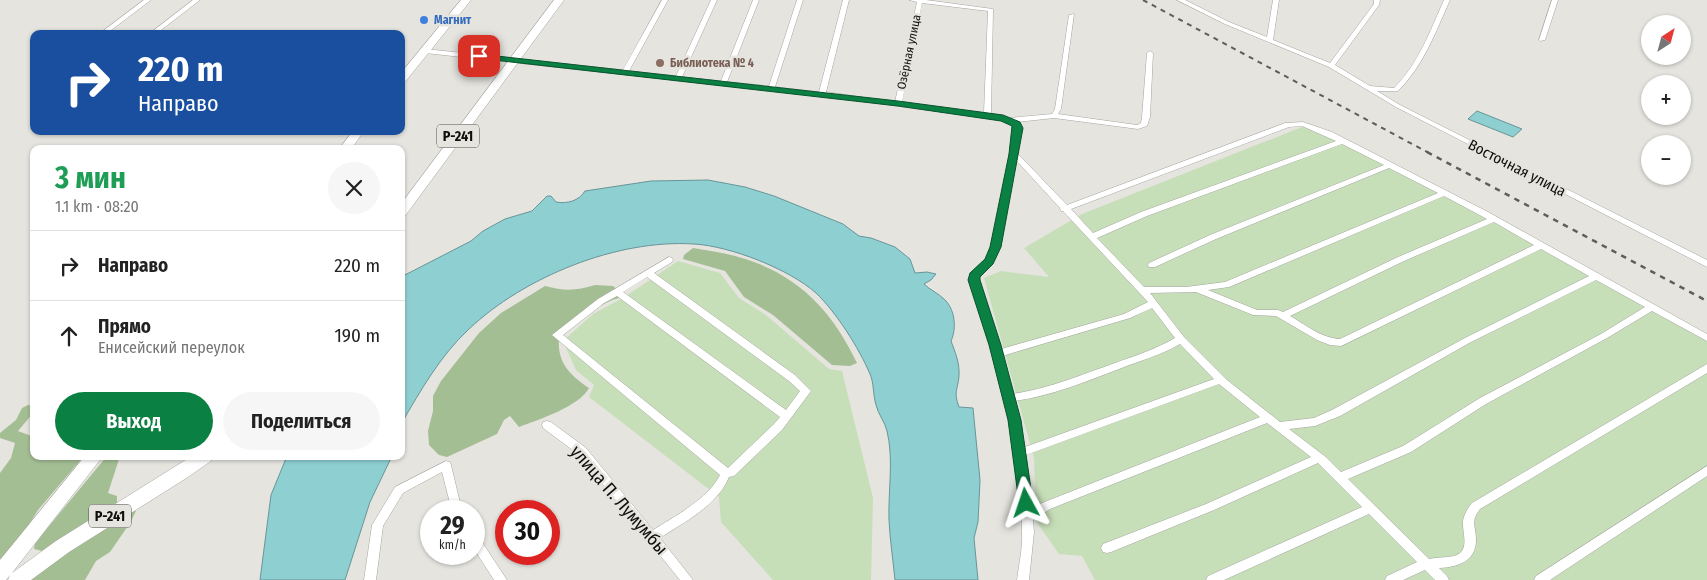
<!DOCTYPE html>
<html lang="ru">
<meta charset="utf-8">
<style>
body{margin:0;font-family:"Fira Sans Condensed",sans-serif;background:#f6f6f6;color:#222;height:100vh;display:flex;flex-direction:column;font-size:19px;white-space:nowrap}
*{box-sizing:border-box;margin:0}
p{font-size:16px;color:#767676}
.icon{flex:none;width:28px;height:28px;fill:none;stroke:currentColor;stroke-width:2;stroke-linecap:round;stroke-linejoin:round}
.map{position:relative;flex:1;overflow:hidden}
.sheet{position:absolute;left:30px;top:145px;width:375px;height:315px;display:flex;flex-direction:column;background:#fff;border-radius:10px;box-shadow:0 1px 4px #0004}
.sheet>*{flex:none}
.top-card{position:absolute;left:30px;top:30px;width:375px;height:105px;border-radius:10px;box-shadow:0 1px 4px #0004;background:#1a4fa0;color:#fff;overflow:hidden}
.needle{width:32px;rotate:36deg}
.fabs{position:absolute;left:1641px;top:15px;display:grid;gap:10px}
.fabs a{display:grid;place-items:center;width:50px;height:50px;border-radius:50%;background:#fff;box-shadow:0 1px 4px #0004;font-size:25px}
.speed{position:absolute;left:420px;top:500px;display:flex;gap:10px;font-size:25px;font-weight:700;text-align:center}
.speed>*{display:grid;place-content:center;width:65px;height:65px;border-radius:50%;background:#fff;box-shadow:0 1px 4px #0004;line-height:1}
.speed small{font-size:12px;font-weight:400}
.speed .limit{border:8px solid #d22;background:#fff;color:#111}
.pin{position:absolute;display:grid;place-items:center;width:42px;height:42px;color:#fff;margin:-21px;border-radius:10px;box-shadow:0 2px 8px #0006}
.me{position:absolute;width:55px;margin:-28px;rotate:355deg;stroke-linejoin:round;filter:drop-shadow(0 0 4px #0008)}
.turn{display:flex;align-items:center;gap:18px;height:105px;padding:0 25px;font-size:22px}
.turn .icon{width:65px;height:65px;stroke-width:2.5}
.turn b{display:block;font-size:35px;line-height:42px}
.round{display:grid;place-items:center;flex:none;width:52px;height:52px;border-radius:26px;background:#f6f6f6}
.head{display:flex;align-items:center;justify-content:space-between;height:85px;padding:0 25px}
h1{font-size:30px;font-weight:700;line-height:38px;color:#1e9e55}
.button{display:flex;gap:10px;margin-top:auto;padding:10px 25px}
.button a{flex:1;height:58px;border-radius:30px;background:#0b8043;color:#fff;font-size:20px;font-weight:700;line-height:58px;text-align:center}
.button a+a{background:#f6f6f6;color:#222}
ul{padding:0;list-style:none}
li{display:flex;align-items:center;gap:15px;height:70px;padding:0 25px;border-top:1px solid #e0e0e0}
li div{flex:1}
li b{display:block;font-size:19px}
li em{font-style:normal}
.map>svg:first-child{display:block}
.green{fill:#c7dfb9}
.forest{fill:#a4be94}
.water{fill:#8ecfd2;stroke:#689597}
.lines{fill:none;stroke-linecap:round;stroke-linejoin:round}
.minor-casing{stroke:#a5a4a0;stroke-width:1}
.highway-casing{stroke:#a5a4a0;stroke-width:1}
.minor{fill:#fff;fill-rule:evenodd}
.highway{fill:#fff;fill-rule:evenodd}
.rail-far1{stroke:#5e5d5a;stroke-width:2;stroke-dasharray:5 5;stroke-linecap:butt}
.rail{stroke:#5e5d5a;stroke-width:2.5;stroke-dasharray:5.5 5.5;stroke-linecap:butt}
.route{fill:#0b8043;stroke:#07532c}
.shop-dot{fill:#3f7fe0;stroke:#e5e4df;stroke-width:2}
.education-dot{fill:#8d6e63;stroke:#e5e4df;stroke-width:2}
.labels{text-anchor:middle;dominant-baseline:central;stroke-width:5;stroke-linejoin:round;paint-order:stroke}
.far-shop-label{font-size:12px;font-weight:bold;fill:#366cbe;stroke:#e5e4df;text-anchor:start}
.far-street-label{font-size:12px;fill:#0f0e0d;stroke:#e5e4df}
.far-education-label{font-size:12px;font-weight:bold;fill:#785e54;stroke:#e5e4df;text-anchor:start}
.shield{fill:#e5e4df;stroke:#4f4e4c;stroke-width:1}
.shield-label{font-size:14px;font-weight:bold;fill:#0f0e0d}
.street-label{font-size:15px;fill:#0f0e0d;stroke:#e5e4df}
.near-street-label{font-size:18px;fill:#0f0e0d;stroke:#e5e4df}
</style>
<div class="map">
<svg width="1707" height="580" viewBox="0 0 1707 580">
<rect width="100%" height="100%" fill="#e5e4df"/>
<g class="green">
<path d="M1302 127 1313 129C1447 195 1577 267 1707 340V580H1095L1082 556 1059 554 1036 521 1034 458 984 278 1001 271 1049 277 1024 248 1082 214Z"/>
<polygon points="678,261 720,273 739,298 766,315 829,369 842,371 873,498 871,580 773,580 721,522 719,497 589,397 594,385 576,370 563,341 593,314 623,298"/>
</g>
<g class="forest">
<path d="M693 248C709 251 726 253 742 258 799 275 832 311 857 363L850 366 832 365 773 315 744 297 725 271 683 259 684 255Z"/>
<path d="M595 285 613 286 622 293V297C595 304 579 322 559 339 557 363 571 376 589 388 580 406 538 420 519 427L510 416 504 420 497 434 447 457 439 455 429 445 428 431 433 411V396L441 381 479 333 501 313 545 286C564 291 576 291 595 285Z"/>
<polygon points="28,405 34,406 34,412 18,431 34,437 34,456 84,456 38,510 23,534 0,560 0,473 11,458 15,443 0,438 0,433 16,420 22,408"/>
<polygon points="107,456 120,456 108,493 117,496 117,503 42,551 34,549 35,543"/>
<polygon points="130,510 136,511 130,523 110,552 96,561 85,580 28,580 55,557 99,533 109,523"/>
</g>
<g class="water">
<polygon points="1477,111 1522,129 1513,137 1468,119"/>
<path d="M708 180 745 187 774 196 843 224 859 236 871 238 895 247 910 259 915 273 927 272 936 274 931 280 924 284C930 290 938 293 944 299 955 309 957 328 951 341 955 352 960 363 959 376 958 390 953 391 959 407L973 408 980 480 978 522 974 538 978 580H895C893 560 890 540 889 520 888 490 894 460 887 431 885 422 878 414 876 405 873 395 874 383 870 374 859 348 836 312 816 293 789 269 730 246 694 244 617 239 524 277 469 329 440 356 421 390 401 424V277L471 241 483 231 505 219 532 211 547 196H551L556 202C567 204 579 201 585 191L651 181Z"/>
<polygon points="287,456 392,456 370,502 345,580 260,580 271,495"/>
</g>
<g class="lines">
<g class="minor-casing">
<g id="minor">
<polygon points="144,0 151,0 106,34 99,34"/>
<polygon points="193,0 200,0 156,34 149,34"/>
<path d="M662 0H668L629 71 676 76 711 0H717L682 77 721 81 753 0H759L727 82 769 86 797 0H803L775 87 819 92 843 0H849L826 92 895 102 917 2 909 0H926L993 9 991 114 1009 118 1052 114 1055 109 1069 15 1074 14 1061 109 1058 114 1137 125 1141 123 1142 117 1147 53 1150 51 1153 53 1150 117 1147 126 1138 129 1054 118 1017 122 1022 128 1017 153 1067 205 1285 123 1303 122 1332 132 1488 212 1707 334V341L1652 311 1607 338 1486 404 1411 452 1348 479 1429 559C1437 557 1446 558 1454 556 1471 551 1462 533 1463 521 1464 514 1468 508 1472 503L1707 364V373L1480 509C1470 522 1476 526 1476 540 1476 562 1457 567 1439 568L1447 576 1449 580H1435L1425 570 1403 580H1385L1387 576 1417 562 1369 514 1224 580H1206L1208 576 1362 507 1318 463 1214 510 1111 552 1107 553 1103 552 1101 548 1103 544 1206 504 1311 457 1267 423 1050 509 1033 520 1034 532 1029 580H1017C1019 564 1023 547 1022 531 1021 444 995 361 970 279L971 273 986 259 992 247 1014 128 1013 125 1001 120 822 96 425 53 422 51 425 49 623 70ZM922 3 988 11 984 113 902 102ZM1302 126 1336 141 1141 212 1093 233 1071 209 1289 127ZM1342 144 1384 165 1210 235 1149 263 1148 265 1149 267H1155L1216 239 1389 168 1438 193 1225 282 1186 287H1144L1097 238 1147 216ZM1016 160 1060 208 1061 211H1063L1148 302 1124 314 1001 349 978 276 992 263 1000 247ZM1444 196 1487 219 1398 257 1283 312 1278 310H1257L1208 290 1229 287ZM1494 222 1534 245 1340 339C1321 338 1306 325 1290 316L1404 261ZM1541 249 1589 276 1465 338 1332 410 1314 418 1280 422 1227 380 1184 337 1150 293 1196 292 1253 315 1276 316 1317 340 1330 345 1341 346ZM1596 280 1645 307 1601 334 1480 398 1403 446 1341 472 1327 458 1289 429 1315 426 1340 416 1471 342ZM1152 308 1175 338C1156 349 1135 356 1115 363 1081 375 1048 389 1012 394L1002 356 1130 318ZM1180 344 1214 379 1025 447 1014 401C1051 396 1085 382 1119 369 1139 361 1161 355 1180 344ZM1219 384 1260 417 1042 503 1032 509 1026 455Z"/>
<path d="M1177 0H1185L1229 22 1267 37 1273 0H1279L1273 40 1330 63 1374 4V0H1380L1379 5 1335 65 1370 86 1394 88C1419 63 1430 31 1444 0H1450C1435 33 1424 65 1398 91H1377L1400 105 1707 260V267L1396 107 1329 67 1225 24Z"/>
<polygon points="1552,0 1558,0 1545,40 1540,41 1539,40"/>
<path d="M669 257 672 258 673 260 672 262 654 273 795 375 811 391 782 430 734 476 729 477C717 506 684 522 660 538L693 580H680L578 454 543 428 542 425 543 422 547 421 551 422 586 448 653 530C674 517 709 498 720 475L552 335 598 299ZM647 277 789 381 800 391 786 410 623 292ZM617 296 780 417 774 424 728 468 563 335 604 303Z"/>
<polygon points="446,461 450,462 451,465 462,511 452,511 442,472 403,493 383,526 376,580 364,580 372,525 395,487"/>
<polygon points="1707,466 1707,476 1550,580 1534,580 1536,576"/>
<polygon points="474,535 478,536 507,580 494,580 474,549"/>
</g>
</g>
<g class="highway-casing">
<g id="highway">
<polygon points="461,0 471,0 405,82 401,83 401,73"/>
<polygon points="554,0 564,0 405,216 401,217 401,204"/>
<polygon points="353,131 364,131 351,149 339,149"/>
<polygon points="85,456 103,456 12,573 56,541 192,456 213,456 211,461 188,477 69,552 31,580 8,580 10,575 6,580 0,580 0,560"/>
</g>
</g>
<use href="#minor" class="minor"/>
<use href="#highway" class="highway"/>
<polyline class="rail-far1" points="1143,0 1429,153"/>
<polyline class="rail" points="1427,152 1707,301"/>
</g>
<polygon class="route" points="479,54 898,101 1003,115 1020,122 1023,128 1001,247 993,264 980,277 980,280 1001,345 1021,420 1033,503 1031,508 1026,509 1021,508 1019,503 1008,420 989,345 968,280 970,273 985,259 990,247 1009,154 1012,126 1001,121 898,106 476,58 476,55"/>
<circle class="shop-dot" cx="424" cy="20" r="5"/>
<circle class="education-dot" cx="660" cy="63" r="5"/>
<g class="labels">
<g class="far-shop-label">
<text x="434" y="20">Магнит</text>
</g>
<g class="far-street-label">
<text transform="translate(909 52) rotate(-78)">Озёрная улица</text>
</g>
<g class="far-education-label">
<text x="670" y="63">Библиотека № 4</text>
</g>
<g class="shield">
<rect x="437" y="124.5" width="42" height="23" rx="4"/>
<rect x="89" y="504.5" width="42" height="23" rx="4"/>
</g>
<g class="shield-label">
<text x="458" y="136">Р-241</text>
<text x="110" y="516">Р-241</text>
</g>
<g class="street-label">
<text transform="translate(1517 168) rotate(27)">Восточная улица</text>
</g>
<g class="near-street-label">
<text transform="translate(619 500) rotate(49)">улица П. Лумумбы</text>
</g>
</g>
</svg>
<div class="fabs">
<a><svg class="needle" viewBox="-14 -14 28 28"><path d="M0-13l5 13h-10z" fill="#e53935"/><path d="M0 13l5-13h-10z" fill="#767676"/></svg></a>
<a>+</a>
<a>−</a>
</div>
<div class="speed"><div>29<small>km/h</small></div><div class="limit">30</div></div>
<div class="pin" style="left:479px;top:56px;background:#d93025"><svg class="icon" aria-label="arrive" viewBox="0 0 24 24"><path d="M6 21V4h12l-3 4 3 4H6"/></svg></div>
<svg class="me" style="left:1026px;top:503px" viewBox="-20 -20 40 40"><path d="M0-17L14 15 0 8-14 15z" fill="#0b8043" stroke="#fff" stroke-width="4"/></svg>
<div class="top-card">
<div class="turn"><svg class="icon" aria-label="right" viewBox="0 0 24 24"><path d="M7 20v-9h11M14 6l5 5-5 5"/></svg><div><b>220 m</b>Направо</div></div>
</div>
<section class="sheet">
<div class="head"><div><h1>3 мин</h1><p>1.1 km · 08:20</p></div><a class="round"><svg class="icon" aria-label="close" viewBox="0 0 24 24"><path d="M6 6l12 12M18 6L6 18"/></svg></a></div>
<ul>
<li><svg class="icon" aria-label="right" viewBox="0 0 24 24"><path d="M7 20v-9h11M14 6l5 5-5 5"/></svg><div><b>Направо</b></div><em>220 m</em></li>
<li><svg class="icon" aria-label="ahead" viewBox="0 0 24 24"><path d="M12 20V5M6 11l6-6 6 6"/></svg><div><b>Прямо</b><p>Енисейский переулок</p></div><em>190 m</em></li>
</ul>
<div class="button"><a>Выход</a><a>Поделиться</a></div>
</section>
</div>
